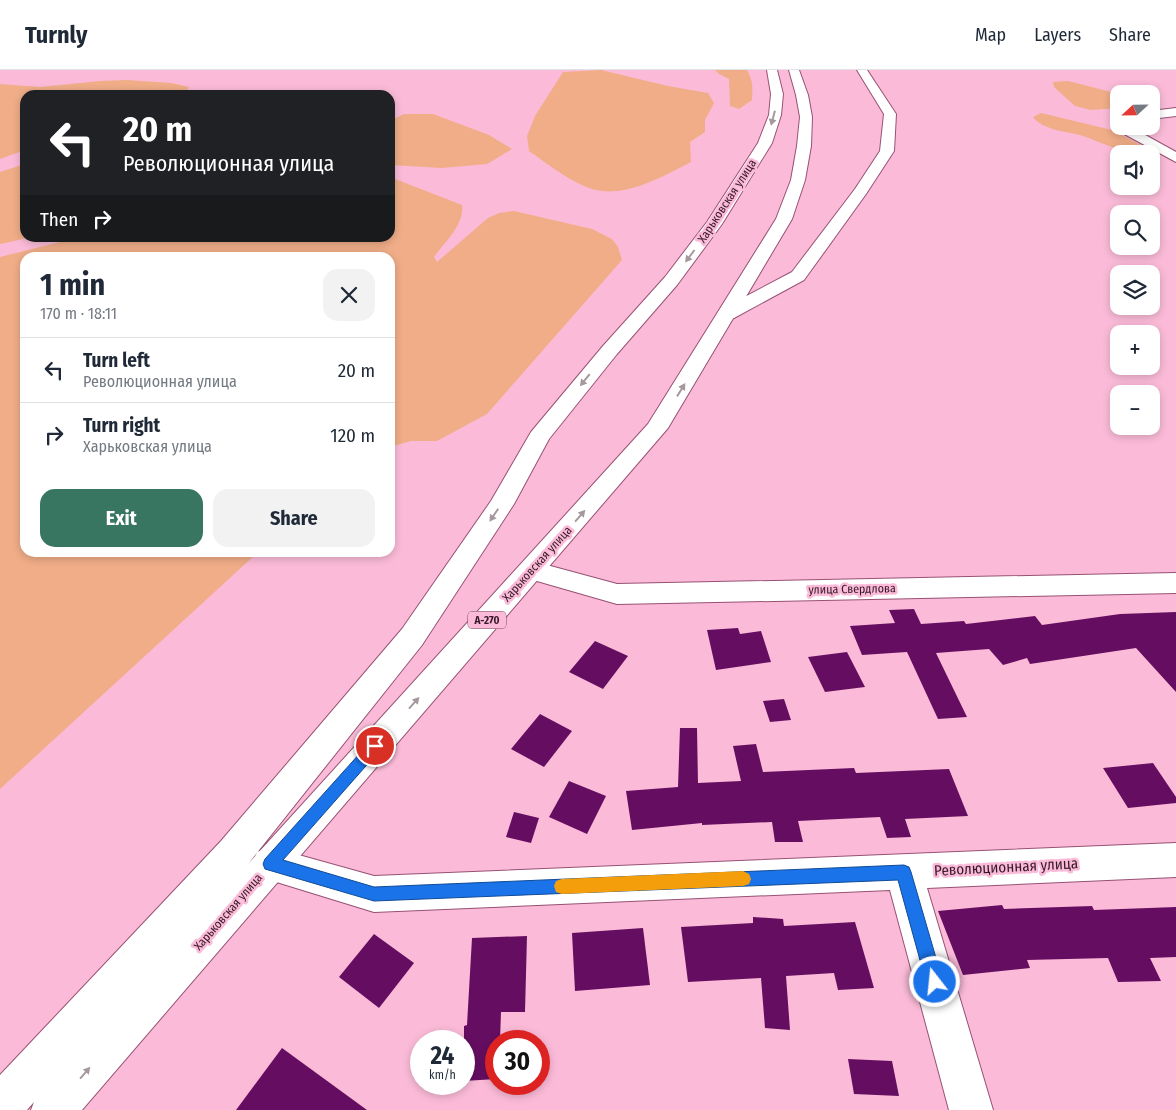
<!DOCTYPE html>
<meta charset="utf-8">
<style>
body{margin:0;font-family:"Fira Sans Condensed",sans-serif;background:#f2f2f3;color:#1f2937;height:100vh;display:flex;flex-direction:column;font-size:19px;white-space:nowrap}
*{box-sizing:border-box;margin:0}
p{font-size:16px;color:#747a83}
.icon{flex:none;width:28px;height:28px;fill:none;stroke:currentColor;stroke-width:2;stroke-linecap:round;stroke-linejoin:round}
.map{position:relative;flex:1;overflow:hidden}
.side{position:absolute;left:20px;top:182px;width:375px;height:305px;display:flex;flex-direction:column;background:#fff;border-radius:15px;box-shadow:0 2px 8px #0003}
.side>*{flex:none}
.banner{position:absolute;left:20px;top:20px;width:375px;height:152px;border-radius:15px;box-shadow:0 2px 8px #0003;background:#202124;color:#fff;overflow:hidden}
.needle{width:32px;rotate:248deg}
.controls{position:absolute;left:1110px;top:15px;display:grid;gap:10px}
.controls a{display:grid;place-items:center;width:50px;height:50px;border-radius:10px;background:#fff;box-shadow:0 2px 8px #0003;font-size:25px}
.speed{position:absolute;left:410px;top:960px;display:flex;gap:10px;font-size:25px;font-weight:700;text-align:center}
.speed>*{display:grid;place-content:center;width:65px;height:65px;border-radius:50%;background:#fff;box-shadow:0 2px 8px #0003;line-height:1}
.speed small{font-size:12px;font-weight:400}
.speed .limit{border:8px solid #d22;background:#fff;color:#111}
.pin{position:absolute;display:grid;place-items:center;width:42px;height:42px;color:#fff;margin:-21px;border:2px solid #fff;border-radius:50%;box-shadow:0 1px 5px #0007}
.me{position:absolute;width:55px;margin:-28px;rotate:344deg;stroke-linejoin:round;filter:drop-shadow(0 0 4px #0008)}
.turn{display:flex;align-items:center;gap:18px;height:105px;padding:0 20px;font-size:22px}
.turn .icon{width:65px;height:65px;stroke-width:2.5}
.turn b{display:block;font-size:35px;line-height:42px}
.then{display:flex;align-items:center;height:48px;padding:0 20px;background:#0003;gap:10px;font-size:19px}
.round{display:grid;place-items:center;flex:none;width:52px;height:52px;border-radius:15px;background:#f2f2f3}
.head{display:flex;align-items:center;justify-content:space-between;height:85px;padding:0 20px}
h1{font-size:30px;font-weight:700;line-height:38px}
.button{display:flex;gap:10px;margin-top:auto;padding:10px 20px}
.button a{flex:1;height:58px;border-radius:15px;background:#387662;color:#fff;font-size:20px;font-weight:700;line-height:58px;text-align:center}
.button a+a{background:#f2f2f3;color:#1f2937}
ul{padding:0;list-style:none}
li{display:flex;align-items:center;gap:15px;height:65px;padding:0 20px;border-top:1px solid #e0e1e3}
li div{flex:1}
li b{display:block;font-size:19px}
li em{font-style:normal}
header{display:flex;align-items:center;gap:30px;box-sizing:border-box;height:70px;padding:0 25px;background:#fff;border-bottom:1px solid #e0e1e3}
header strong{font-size:24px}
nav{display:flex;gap:28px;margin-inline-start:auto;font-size:18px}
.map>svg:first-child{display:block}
.green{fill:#f0ad88}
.building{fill:#650e61}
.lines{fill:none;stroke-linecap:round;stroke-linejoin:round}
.street-casing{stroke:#975173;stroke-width:2}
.highway-casing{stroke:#975173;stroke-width:2}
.street{fill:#fff;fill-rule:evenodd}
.highway{fill:#fff;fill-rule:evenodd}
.oneway{fill:#a5989e}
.route{fill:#1a73e8;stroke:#114b97}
.slow{fill:#f59e0b}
.labels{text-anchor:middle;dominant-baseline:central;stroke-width:5;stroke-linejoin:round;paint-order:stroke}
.shield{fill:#fbbbd8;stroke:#714a5c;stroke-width:1}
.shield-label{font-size:11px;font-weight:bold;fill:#361927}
.street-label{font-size:12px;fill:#361927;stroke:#fbbbd8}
.near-street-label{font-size:15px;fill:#361927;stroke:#fbbbd8}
</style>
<header>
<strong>Turnly</strong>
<nav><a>Map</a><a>Layers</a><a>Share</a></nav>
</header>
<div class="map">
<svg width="1176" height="1040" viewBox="0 0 1176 1040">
<rect width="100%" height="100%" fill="#fbbbd8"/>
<g class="green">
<path d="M601 0 668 16 708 23 714 33 705 50V62L690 72 691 92C664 106 624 129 592 119 569 111 549 95 529 81L527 66 535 46 563 2Z"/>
<path d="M715 0H747C753 10 753 19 752 30L739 39 730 36 729 9 719 4Z"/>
<polygon points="127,10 171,13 189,17 188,19 181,25 25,25 25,80 0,89 0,14 40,17 100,11"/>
<polygon points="1068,11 1119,24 1119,38 1091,40 1075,36 1054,17 1053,12"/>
<path d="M1041 43 1112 60 1149 79 1155 82 1154 84C1149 83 1141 84 1135 83 1117 81 1101 72 1083 66 1067 61 1044 61 1033 47Z"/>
<polygon points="404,44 433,44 489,65 512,79 487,94 442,98 390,95 390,51"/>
<polygon points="25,94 25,168 28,168 0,174 0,102"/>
<path d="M390 107 462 135C465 154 444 173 434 187L437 192 488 148 499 143 514 141 592 159 612 169 618 177 622 190 487 344 437 371H411L390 377V188H25V482L257 483 0 719V187L76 168H390Z"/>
</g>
<g class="building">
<polygon points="914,539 921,554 964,551 966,554 1035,546 1042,555 1120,544 1176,542 1176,622 1136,578 1030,594 1027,588 1003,595 989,579 936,583 967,647 938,649 907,582 862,585 850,556 895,553 889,540"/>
<polygon points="738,558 740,564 761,561 771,592 716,600 707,560"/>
<polygon points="595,571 628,586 603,619 569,602"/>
<polygon points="847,582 865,617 825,622 808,587"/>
<polygon points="784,629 791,650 770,652 763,631"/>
<polygon points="540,644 572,661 544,697 511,679"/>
<polygon points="680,658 697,658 698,713 741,711 733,676 756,674 763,702 854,698 856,703 949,699 968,746 905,749 911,767 887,768 880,747 798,751 803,772 775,772 772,752 702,755 702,753 632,760 626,721 678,717"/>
<polygon points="1153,693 1176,727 1176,733 1128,738 1103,698"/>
<polygon points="569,711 606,726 587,764 549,747"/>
<polygon points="514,742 539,748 531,773 506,767"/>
<polygon points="1002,835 1004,839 1092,836 1094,840 1176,837 1176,887 1150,888 1161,911 1118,912 1108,888 1027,890 1030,898 963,905 938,841"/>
<polygon points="753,847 783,849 784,856 855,852 874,918 838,920 834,903 786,906 790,960 765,958 761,908 688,912 681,857 753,853"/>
<polygon points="643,858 650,915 575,921 572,863"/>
<polygon points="374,864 414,893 379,938 339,907"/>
<polygon points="527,866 525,942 501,942 500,971 496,971 496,1009 464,1011 464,956 467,955 472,868"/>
<polygon points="282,978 367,1040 236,1040"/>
<polygon points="848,989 892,991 899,1026 854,1024"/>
</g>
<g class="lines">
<g class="street-casing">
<g id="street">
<polygon points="857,0 867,0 896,44 894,81 866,124 804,210 734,248 727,250 720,248 718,244 720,240 792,202 855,119 880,81 884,44"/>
<polygon points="1176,38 1176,46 1151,49 1151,41"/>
<polygon points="1119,52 1119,56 1129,56 1176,82 1176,92 1115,59 1113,56"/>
<polygon points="532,491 617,514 1176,503 1176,523 617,534 523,507 519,500 523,493"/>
<polygon points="1176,773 1176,807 927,818 993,1040 949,1040 890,820 374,842 257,806 252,794 257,782 270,777 374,806"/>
</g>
</g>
<g class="highway-casing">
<polygon id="highway" points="767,0 777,0 783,24 781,45 772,73 722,154 677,215 617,284 549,369 514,434 422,575 248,794 648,354 776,149 791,110 797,76 800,47 796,25 789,0 799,0 808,25 812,47 811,76 805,110 792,149 668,358 82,1040 31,1040 34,1032 27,1040 0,1040 0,1005 221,771 402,559 491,431 531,362 603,276 665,207 707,152 758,73 769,45 771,24"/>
</g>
<use href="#street" class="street"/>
<use href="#highway" class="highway"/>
</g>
<defs><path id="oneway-solid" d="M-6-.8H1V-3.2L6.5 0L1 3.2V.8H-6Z" transform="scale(1.25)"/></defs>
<g class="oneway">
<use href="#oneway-solid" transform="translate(773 48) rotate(105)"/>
<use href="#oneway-solid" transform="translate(690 186) rotate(127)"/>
<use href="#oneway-solid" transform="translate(585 310) rotate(129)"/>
<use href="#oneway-solid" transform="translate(681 320) rotate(-58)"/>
<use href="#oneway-solid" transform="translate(494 445) rotate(124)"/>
<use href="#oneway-solid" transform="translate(580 446) rotate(-49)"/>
<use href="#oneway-solid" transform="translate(414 633) rotate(-48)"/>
<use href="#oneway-solid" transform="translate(85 1003) rotate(-49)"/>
</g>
<polygon class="route" points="375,670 380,672 382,676 380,680 283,790 374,817 904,795 909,797 911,802 943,912 940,918 935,920 929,918 926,912 898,810 374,831 265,799 263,794 265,789 370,672"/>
<polygon class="slow" points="743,801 749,804 751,809 749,814 743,816 562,824 556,822 554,816 556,811 562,809"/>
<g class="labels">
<rect class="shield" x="468" y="541.5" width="38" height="17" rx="4"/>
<g class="shield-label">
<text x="487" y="550">А-270</text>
</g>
<g class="street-label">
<text transform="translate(727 131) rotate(-57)">Харьковская улица</text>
<text transform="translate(537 494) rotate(-48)">Харьковская улица</text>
<text transform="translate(852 519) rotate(-1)">улица Свердлова</text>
<text transform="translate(228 842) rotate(-49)">Харьковская улица</text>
</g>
<g class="near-street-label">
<text transform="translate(1006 797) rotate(-3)">Революционная улица</text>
</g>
</g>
</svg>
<div class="controls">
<a><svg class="needle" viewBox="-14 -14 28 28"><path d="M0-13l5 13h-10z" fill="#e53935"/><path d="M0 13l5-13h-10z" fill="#747a83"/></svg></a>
<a><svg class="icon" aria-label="sound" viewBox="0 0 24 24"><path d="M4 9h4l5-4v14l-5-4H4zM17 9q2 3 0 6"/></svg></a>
<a><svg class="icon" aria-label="search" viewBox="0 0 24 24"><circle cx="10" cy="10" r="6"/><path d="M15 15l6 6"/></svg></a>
<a><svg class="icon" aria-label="layers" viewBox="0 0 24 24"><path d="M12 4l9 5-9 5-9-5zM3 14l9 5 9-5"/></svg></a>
<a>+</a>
<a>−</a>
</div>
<div class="speed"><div>24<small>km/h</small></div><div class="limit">30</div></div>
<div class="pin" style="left:375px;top:676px;background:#d93025"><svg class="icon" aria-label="arrive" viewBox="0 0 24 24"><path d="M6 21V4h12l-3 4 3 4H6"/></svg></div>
<svg class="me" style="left:935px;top:912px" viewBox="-20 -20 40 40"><circle r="17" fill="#1a73e8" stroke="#fff" stroke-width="3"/><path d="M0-11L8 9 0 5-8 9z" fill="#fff"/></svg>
<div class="banner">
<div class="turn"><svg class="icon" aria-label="left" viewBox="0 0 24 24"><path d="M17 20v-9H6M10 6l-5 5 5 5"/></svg><div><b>20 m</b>Революционная улица</div></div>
<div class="then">Then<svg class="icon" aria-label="right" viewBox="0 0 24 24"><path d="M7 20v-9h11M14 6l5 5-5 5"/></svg></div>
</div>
<section class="side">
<div class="head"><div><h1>1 min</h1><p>170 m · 18:11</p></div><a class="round"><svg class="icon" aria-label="close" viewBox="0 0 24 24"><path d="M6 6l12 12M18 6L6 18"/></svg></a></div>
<ul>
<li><svg class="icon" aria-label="left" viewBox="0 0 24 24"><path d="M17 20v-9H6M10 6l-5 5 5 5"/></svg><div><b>Turn left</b><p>Революционная улица</p></div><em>20 m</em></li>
<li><svg class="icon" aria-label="right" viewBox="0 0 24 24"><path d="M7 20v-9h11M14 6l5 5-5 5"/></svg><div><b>Turn right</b><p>Харьковская улица</p></div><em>120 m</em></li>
</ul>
<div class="button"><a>Exit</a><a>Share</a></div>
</section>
</div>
